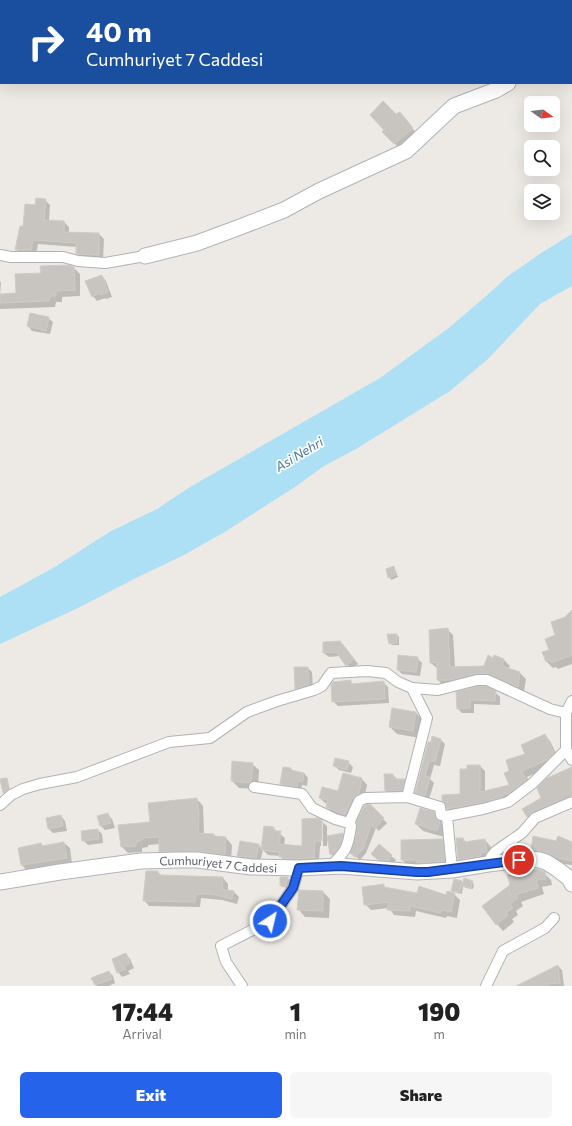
<!DOCTYPE html>
<style>
body{margin:0;font-family:Commissioner,sans-serif;background:#f6f6f6;color:#222;height:100vh;display:flex;flex-direction:column;font-size:15px;white-space:nowrap}
*{box-sizing:border-box;margin:0}
p{font-size:13px;color:#767676}
.icon{flex:none;width:22px;height:22px;fill:none;stroke:currentColor;stroke-width:2;stroke-linecap:round;stroke-linejoin:round}
.map{position:relative;height:986px;overflow:hidden}
.side{display:flex;flex-direction:column;background:#fff;flex:1}
.side>*{flex:none}
.top-card{position:absolute;left:0px;top:0px;width:572px;height:84px;box-shadow:0 4px 16px #0002;background:#1a4fa0;color:#fff;overflow:hidden}
.needle{width:26px;rotate:105deg}
.controls{position:absolute;left:524px;top:96px;display:grid;gap:8px}
.controls a{display:grid;place-items:center;width:36px;height:36px;border-radius:6px;background:#fff;box-shadow:0 4px 16px #0002;font-size:20px}
.pin{position:absolute;display:grid;place-items:center;width:34px;height:34px;color:#fff;margin:-17px;border:2px solid #fff;border-radius:50%;box-shadow:0 1px 4px #0007}
.me{position:absolute;width:44px;margin:-22px;rotate:35deg;stroke-linejoin:round;filter:drop-shadow(0 0 3px #0008)}
.turn{display:flex;align-items:center;gap:14px;height:84px;padding:0 20px;font-size:18px}
.turn .icon{width:52px;height:52px;stroke-width:2.5}
.turn b{display:block;font-size:28px;line-height:34px}
.eta{display:flex;justify-content:space-evenly;align-items:center;height:68px;text-align:center}
.eta b{font-size:24px;font-weight:800;line-height:28px}
.action{display:flex;gap:8px;margin-top:auto;padding:8px 20px}
.action a{flex:1;height:46px;border-radius:6px;background:#2563eb;color:#fff;font-size:16px;font-weight:800;line-height:46px;text-align:center}
.action a+a{background:#f6f6f6;color:#222}
.map>svg:first-child{display:block}
.water{fill:#ade0f5}
.shadow{fill:#0003}
.building{fill:#c8c5c1;stroke:#d1cbc4}
.lines{fill:none;stroke-linecap:round;stroke-linejoin:round}
.street-casing{stroke:#b0b2b5;stroke-width:12}
.secondary-casing{stroke:#b1b4b8;stroke-width:17}
.street{stroke:#fff;stroke-width:10}
.secondary{stroke:#fff;stroke-width:15}
.route-casing{stroke:#184099;stroke-width:10}
.route{stroke:#2563eb;stroke-width:7}
.labels{text-anchor:middle;dominant-baseline:central;stroke-width:3.5;stroke-linejoin:round;paint-order:stroke}
.street-label{font-size:12px;fill:#5c6063;stroke:#fff}
.water-label{font-size:13px;font-style:italic;fill:#457794;stroke:#fff}
</style>
<div class="map">
<svg width="572" height="986" viewBox="0 0 572 986">
<rect width="100%" height="100%" fill="#edeae5"/>
<polygon class="water" points="572,234 572,286 540,304 488,359 450,391 356,449 324,466 295,487 223,533 184,555 140,576 78,608 0,644 0,597 53,568 111,531 157,509 190,487 380,378 450,327 486,296 507,277 541,253"/>
<g class="shadow">
<polygon points="396,116 404,117 416,133 399,148 383,132"/>
<polygon points="45,200 50,205 49,221 64,222 69,227 69,233 99,234 104,239 103,260 82,259 77,253 77,247 38,244 36,255 21,255 16,249 24,227 36,206"/>
<polygon points="73,267 80,274 80,296 62,297 62,302 56,302 55,307 0,309 0,281 1,283 0,295 17,294 42,274"/>
<polygon points="102,276 106,281 112,297 106,299 105,298 97,301 93,296"/>
<polygon points="48,318 53,322 50,334 32,331 28,326"/>
<polygon points="393,567 395,569 398,577 391,580 387,570"/>
<polygon points="572,611 572,664 558,669 556,667 553,668 547,662 544,653 550,650 565,618"/>
<polygon points="447,629 453,635 455,667 485,667 494,660 504,660 510,666 508,669 520,673 526,679 524,692 494,679 444,686 438,680 438,669 431,663"/>
<polygon points="397,635 399,637 399,645 392,645 390,643"/>
<polygon points="345,647 358,664 351,669 340,656 329,657 324,653"/>
<polygon points="417,658 422,663 420,676 402,674 398,670"/>
<polygon points="308,668 312,672 313,689 300,693 296,688"/>
<polygon points="350,681 354,685 383,682 388,687 389,703 338,706 333,701"/>
<polygon points="495,692 500,697 500,705 474,704 474,713 462,713 458,709 457,693"/>
<polygon points="416,713 423,720 420,738 397,734 390,727"/>
<polygon points="545,735 550,741 559,759 552,766 527,777 531,786 515,798 453,814 448,809 446,804 461,795 468,770 480,766 485,771 485,792 510,786 527,754"/>
<polygon points="433,737 441,740 445,744 440,766 434,765 430,779 434,783 429,799 420,797 416,792"/>
<polygon points="348,762 353,767 351,773 339,770 334,765"/>
<polygon points="252,764 259,770 258,788 256,789 239,788 232,781"/>
<polygon points="572,768 572,804 534,823 528,817 524,809 542,799"/>
<polygon points="291,769 294,772 304,773 308,778 307,786 302,785 301,791 286,788 281,784"/>
<polygon points="344,774 362,779 367,785 364,799 351,820 333,813 327,807 328,804 325,803 320,798 339,792"/>
<polygon points="393,775 398,780 404,780 409,784 406,795 390,795 386,791"/>
<polygon points="6,779 8,781 10,791 6,795 4,793 1,780"/>
<polygon points="197,799 203,806 204,834 226,838 232,845 231,861 166,858 160,851 160,844 148,845 148,847 142,848 142,852 128,853 122,847 151,823"/>
<polygon points="369,805 387,823 379,831 376,828 366,853 360,860 352,853"/>
<polygon points="434,813 441,820 442,825 447,829 444,837 423,831 416,824"/>
<polygon points="108,814 112,819 115,828 105,830 101,826"/>
<polygon points="61,816 65,821 67,831 53,833 48,828"/>
<polygon points="321,821 327,826 327,846 323,846 323,823 321,823 321,846 320,846 319,863 285,861 280,856 268,855 263,850 260,862 243,860 238,856 259,845 262,849 273,828 285,838 284,846 303,847"/>
<polygon points="98,830 102,834 103,843 88,845 83,840"/>
<polygon points="343,834 347,839 335,858 331,854 328,837"/>
<polygon points="463,839 467,843 485,840 491,847 493,858 465,866 459,859"/>
<polygon points="442,840 447,844 449,866 423,867 419,864 407,864 402,860"/>
<polygon points="557,842 572,843 572,865 564,864 550,857 538,856 532,850"/>
<polygon points="64,843 70,848 72,864 27,871 22,865 41,844 43,846"/>
<polygon points="379,846 396,860 393,865 383,864 376,858"/>
<polygon points="532,871 544,873 551,880 552,885 542,887 544,894 521,902 523,906 516,911 518,915 512,919 514,922 503,931 497,924 511,885"/>
<polygon points="146,872 158,872 162,876 223,878 228,884 228,891 234,892 239,897 237,904 222,900 201,898 200,907 149,906 144,900"/>
<polygon points="288,878 289,880 288,888 283,887 281,885"/>
<polygon points="462,882 464,884 472,882 474,884 473,889 466,888 463,886 462,894 454,892 452,890"/>
<polygon points="383,885 386,888 418,894 447,896 454,894 460,900 457,918 447,916 446,918 416,911 415,917 394,915 389,908 371,910 365,904"/>
<polygon points="300,891 323,892 330,899 329,918 305,917 299,910"/>
<polygon points="126,954 130,959 134,968 128,971 130,974 122,977 118,972"/>
<polygon points="558,966 562,970 564,986 525,986 524,983"/>
<polygon points="109,972 113,976 115,983 109,986 97,986 96,985"/>
</g>
<g class="building">
<polygon points="383,101 396,114 400,112 413,128 394,144 382,132 384,130 370,115"/>
<polygon points="36,198 46,199 44,220 64,221 64,232 99,233 99,255 76,254 76,243 33,240 31,250 15,250 20,226 23,226 25,204 35,205"/>
<polygon points="69,265 74,267 75,290 56,291 56,296 50,296 49,301 0,303 0,294 16,293 15,274 41,273 40,266"/>
<polygon points="102,275 108,292 101,295 100,293 92,297 85,281"/>
<polygon points="30,313 49,317 46,331 27,326"/>
<polygon points="394,566 396,575 388,578 386,569"/>
<polygon points="572,610 572,655 551,663 550,660 546,662 542,652 549,650 545,639 555,635 551,622 565,617"/>
<polygon points="448,628 450,667 484,666 488,655 493,658 494,655 504,659 502,666 520,672 518,687 487,674 476,674 452,680 437,680 437,662 430,663 429,630"/>
<polygon points="387,634 397,634 397,643 389,644"/>
<polygon points="340,641 354,659 346,666 336,652 323,653 323,642"/>
<polygon points="398,655 418,657 416,672 397,670"/>
<polygon points="294,667 308,667 309,685 295,689"/>
<polygon points="351,680 351,684 384,681 385,699 332,702 331,685 333,682"/>
<polygon points="478,686 486,686 496,691 495,701 470,700 470,708 457,709 456,692"/>
<polygon points="392,708 416,712 413,731 389,727"/>
<polygon points="545,734 554,753 547,760 522,771 526,780 509,793 501,796 502,797 482,803 447,809 445,803 442,801 442,795 460,794 460,769 467,769 467,765 480,765 480,792 509,785 504,773 509,771 506,760 525,754 521,745"/>
<polygon points="432,736 441,739 435,762 429,761 425,776 430,777 425,796 415,793 428,742 431,742"/>
<polygon points="335,758 349,761 347,770 333,766"/>
<polygon points="232,761 253,763 251,781 249,783 231,781"/>
<polygon points="283,767 291,768 291,770 304,773 303,782 298,781 297,787 280,784"/>
<polygon points="572,767 572,796 532,812 527,817 522,809 541,798 537,788 547,778"/>
<polygon points="343,773 362,778 359,794 353,798 345,815 326,807 328,800 319,798 322,787 338,791"/>
<polygon points="384,774 393,774 394,779 405,779 402,791 385,791"/>
<polygon points="7,778 9,789 3,793 0,779"/>
<polygon points="197,798 199,814 198,833 214,834 214,836 226,837 225,855 197,851 159,852 159,837 142,838 142,840 136,842 136,846 121,847 118,825 150,822 148,803"/>
<polygon points="367,804 370,804 384,818 375,828 371,825 363,849 355,857 350,853 356,835 357,827 356,822 364,806"/>
<polygon points="420,808 434,812 436,819 440,821 437,831 415,824"/>
<polygon points="108,813 111,823 100,826 97,816"/>
<polygon points="61,815 63,826 48,829 46,818"/>
<polygon points="319,818 322,820 322,841 315,841 314,858 282,859 282,857 279,857 279,852 261,850 264,826 274,827 274,831 281,831 279,844 302,846 302,819"/>
<polygon points="98,829 99,839 82,841 81,831"/>
<polygon points="343,833 340,846 336,851 330,855 327,836"/>
<polygon points="533,836 556,841 558,836 572,842 572,861 557,858 543,851 531,850"/>
<polygon points="456,838 463,838 464,842 485,839 487,852 481,853 481,856 458,860"/>
<polygon points="443,839 445,861 417,863 416,860 401,860 401,840"/>
<polygon points="240,841 259,844 256,858 237,856"/>
<polygon points="64,842 67,858 21,865 18,848 41,843 42,846"/>
<polygon points="379,844 392,855 388,861 378,860 371,854"/>
<polygon points="531,868 532,870 538,869 545,872 546,879 536,880 538,888 515,895 518,898 510,904 513,908 506,912 508,915 496,925 482,906 510,885 507,875"/>
<polygon points="146,871 158,871 158,875 223,877 222,889 234,891 232,899 212,894 196,894 195,902 143,901"/>
<polygon points="280,877 288,877 286,886 280,886"/>
<polygon points="464,878 473,881 471,888 462,886"/>
<polygon points="454,879 462,881 460,892 451,891"/>
<polygon points="384,884 384,887 417,893 419,886 446,895 447,891 455,893 451,912 441,910 440,913 410,906 410,911 387,910 389,902 364,905 362,887"/>
<polygon points="299,890 323,891 323,911 297,910"/>
<polygon points="126,953 130,963 124,966 126,969 117,973 112,959"/>
<polygon points="558,965 560,983 547,984 548,986 516,986"/>
<polygon points="109,971 112,979 95,985 91,978"/>
</g>
<g class="lines">
<g class="street-casing">
<g id="street">
<polyline points="0,255 11,257 63,257 78,261 105,263 145,256"/>
<polyline points="566,750 572,760"/>
<path d="M254 787 302 794 312 808 335 819 349 823 351 826C348 848 346 851 330 867"/>
<polyline points="407,797 427,718 412,688"/>
<polyline points="0,805 11,795 23,789 40,784 77,777 169,742 210,738 247,712 277,701 314,690 322,686 331,673 367,671 386,673 398,682 412,688 438,690 477,680 487,680 550,709 566,713"/>
<polyline points="349,823 359,801 365,798 407,797 440,807 441,815 447,816"/>
<polyline points="488,864 491,857 496,851 522,833 535,818 572,802"/>
<polyline points="452,870 447,816 483,809 508,802 533,783 566,750 566,713 572,701"/>
<polyline points="242,986 226,962 221,946 270,921 293,888 299,868"/>
<polyline points="486,986 503,951 545,928 554,918"/>
</g>
</g>
<g class="secondary-casing">
<g id="secondary">
<polyline points="571,46 572,46"/>
<polyline points="145,256 197,243 240,227 284,210 319,191 406,151 454,106 496,90 508,83"/>
<path id="s1" d="M0 882 60 872 141 861 178 860H197L251 867 299 868 341 866 417 872 452 870 488 864 530 859 540 860 546 862 557 869 570 879 572 884"/>
</g>
</g>
<use href="#street" class="street"/>
<use href="#secondary" class="secondary"/>
</g>
<g class="lines">
<g class="route-casing">
<polyline id="route" points="270,921 293,888 299,868 341,866 417,872 428,872 519,860"/>
</g>
<use href="#route" class="route"/>
</g>
<g class="labels">
<g class="street-label">
<text stroke="none"><textPath href="#s1" startOffset="220">Cumhuriyet 7 Caddesi</textPath></text>
</g>
<g class="water-label">
<text transform="translate(299 454) rotate(-31)">Asi Nehri</text>
</g>
</g>
</svg>
<div class="controls">
<a><svg class="needle" viewBox="-14 -14 28 28"><path d="M0-13l5 13h-10z" fill="#e53935"/><path d="M0 13l5-13h-10z" fill="#767676"/></svg></a>
<a><svg class="icon" aria-label="search" viewBox="0 0 24 24"><circle cx="10" cy="10" r="6"/><path d="M15 15l6 6"/></svg></a>
<a><svg class="icon" aria-label="layers" viewBox="0 0 24 24"><path d="M12 4l9 5-9 5-9-5zM3 14l9 5 9-5"/></svg></a>
</div>
<div class="pin" style="left:519px;top:860px;background:#d93025"><svg class="icon" aria-label="arrive" viewBox="0 0 24 24"><path d="M6 21V4h12l-3 4 3 4H6"/></svg></div>
<svg class="me" style="left:270px;top:921px" viewBox="-20 -20 40 40"><circle r="17" fill="#2563eb" stroke="#fff" stroke-width="3"/><path d="M0-11L8 9 0 5-8 9z" fill="#fff"/></svg>
<div class="top-card">
<div class="turn"><svg class="icon" aria-label="right" viewBox="0 0 24 24"><path d="M7 20v-9h11M14 6l5 5-5 5"/></svg><div><b>40 m</b>Cumhuriyet 7 Caddesi</div></div>
</div>
</div>
<section class="side">
<div class="eta">
<div><b>17:44</b><p>Arrival</p></div>
<div><b>1</b><p>min</p></div>
<div><b>190</b><p>m</p></div>
</div>
<div class="action"><a>Exit</a><a>Share</a></div>
</section>
